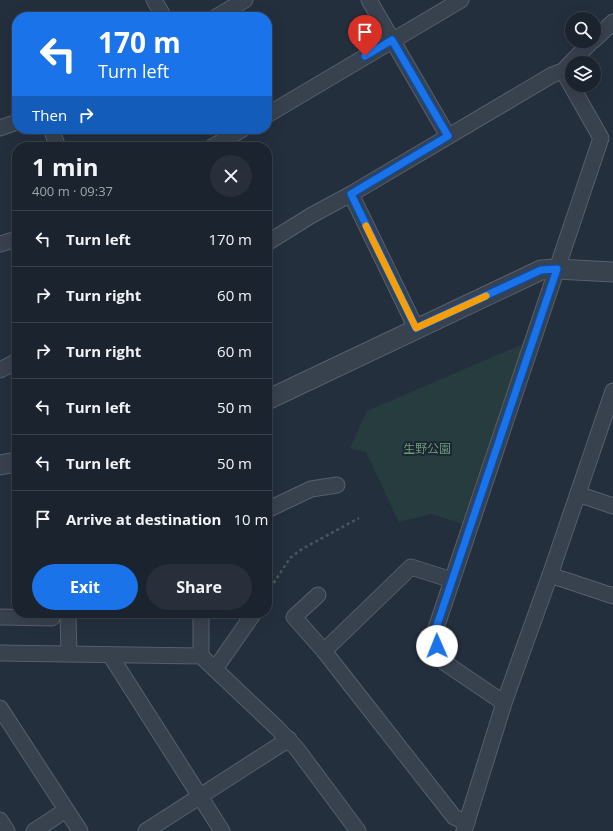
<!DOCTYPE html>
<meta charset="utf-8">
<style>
body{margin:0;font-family:"Open Sans","Noto Sans JP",sans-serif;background:#282f3a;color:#f1f3f6;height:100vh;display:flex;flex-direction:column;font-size:15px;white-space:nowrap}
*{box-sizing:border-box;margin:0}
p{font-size:13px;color:#a0a4aa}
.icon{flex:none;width:22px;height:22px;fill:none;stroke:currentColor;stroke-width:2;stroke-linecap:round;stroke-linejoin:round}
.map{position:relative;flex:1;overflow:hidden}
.details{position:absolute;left:12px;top:142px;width:260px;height:476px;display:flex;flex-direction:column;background:#1b232e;border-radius:16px;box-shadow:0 4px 16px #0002,0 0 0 1px #39404a}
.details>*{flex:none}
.hud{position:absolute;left:12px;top:12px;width:260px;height:122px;border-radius:16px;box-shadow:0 4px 16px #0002,0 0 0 1px #39404a;background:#1a73e8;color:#fff;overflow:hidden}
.fabs{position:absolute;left:565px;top:12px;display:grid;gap:8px}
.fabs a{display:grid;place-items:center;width:36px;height:36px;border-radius:50%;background:#1b232e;box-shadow:0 4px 16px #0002,0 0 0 1px #39404a;font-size:20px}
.pin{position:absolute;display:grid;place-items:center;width:34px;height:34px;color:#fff;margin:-41px -17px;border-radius:50% 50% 50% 0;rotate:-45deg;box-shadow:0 0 4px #0007}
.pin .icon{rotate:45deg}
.me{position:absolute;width:44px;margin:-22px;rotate:359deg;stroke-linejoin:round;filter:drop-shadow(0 0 3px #0008)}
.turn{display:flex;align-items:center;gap:14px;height:84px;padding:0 20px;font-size:18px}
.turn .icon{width:52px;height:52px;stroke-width:2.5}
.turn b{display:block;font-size:28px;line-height:34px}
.then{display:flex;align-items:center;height:38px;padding:0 20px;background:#0003;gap:8px;font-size:15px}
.round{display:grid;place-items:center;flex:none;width:42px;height:42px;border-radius:21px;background:#282f3a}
.overview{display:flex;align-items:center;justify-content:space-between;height:68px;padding:0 20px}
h1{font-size:24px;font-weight:700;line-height:30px}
.primary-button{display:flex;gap:8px;margin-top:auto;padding:8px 20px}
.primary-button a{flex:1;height:46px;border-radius:24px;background:#1a73e8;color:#fff;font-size:16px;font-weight:700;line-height:46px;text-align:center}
.primary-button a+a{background:#282f3a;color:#f1f3f6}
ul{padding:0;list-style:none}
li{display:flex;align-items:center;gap:12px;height:56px;padding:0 20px;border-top:1px solid #39404a}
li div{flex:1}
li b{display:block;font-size:15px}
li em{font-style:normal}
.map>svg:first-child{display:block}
.green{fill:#263c3f}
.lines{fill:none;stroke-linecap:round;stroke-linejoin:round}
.minor-casing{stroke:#565f6c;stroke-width:17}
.tertiary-casing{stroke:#565f6c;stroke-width:21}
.path{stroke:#44595c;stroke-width:2.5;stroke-dasharray:3 3;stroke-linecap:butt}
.minor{stroke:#38414e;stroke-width:15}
.tertiary{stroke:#38414e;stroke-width:19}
.route-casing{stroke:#114b97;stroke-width:10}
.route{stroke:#1a73e8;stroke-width:7}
.slow{stroke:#f59e0b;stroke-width:7}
.labels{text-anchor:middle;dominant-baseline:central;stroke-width:4;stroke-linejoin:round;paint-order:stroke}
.park-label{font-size:12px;fill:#6b9a76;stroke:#1d2633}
</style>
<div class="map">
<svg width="613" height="831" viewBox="0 0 613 831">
<rect width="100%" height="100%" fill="#242f3e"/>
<polygon class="green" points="523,344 462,524 432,514 399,522 366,452 350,448 367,411"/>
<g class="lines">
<g class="minor-casing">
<g id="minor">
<polyline points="154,0 164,17"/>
<polyline points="369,0 448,136"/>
<polyline points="216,17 245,0"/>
<polyline points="594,40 613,22"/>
<polyline points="267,115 461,0"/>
<polyline points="0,128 17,122"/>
<polyline points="51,129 58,147"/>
<polyline points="212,147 243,129"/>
<polyline points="351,194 416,328"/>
<polyline points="267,243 312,215 351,194 552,75 563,71 592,41"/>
<polyline points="0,244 17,239"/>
<polyline points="0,370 17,361"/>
<polyline points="578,494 613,506"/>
<polyline points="267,510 311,489 337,485"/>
<polyline points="550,575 613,596"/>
<polyline points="318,595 294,617 324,651 454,817 467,823"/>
<polyline points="68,613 69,654"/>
<polyline points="201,613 201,656"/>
<polyline points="0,617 52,618"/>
<polyline points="324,651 411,567 452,580"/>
<polyline points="0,653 201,656 277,728 297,749 358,831"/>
<polyline points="110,655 222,831"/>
<polyline points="215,669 254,613"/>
<polyline points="504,703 445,663 437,646 434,634 601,138 563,71"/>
<polyline points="0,708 80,831"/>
<polyline points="0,820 7,831"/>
<polyline points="34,831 66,810"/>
<polyline points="146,831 289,739"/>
<polyline points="464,831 504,703 550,575 613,391"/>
</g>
</g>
<g class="tertiary-casing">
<g id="tertiary">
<polyline points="267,400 541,270 557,269 613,272"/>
<polyline points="0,465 17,462"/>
</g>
</g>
<polyline class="path" points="267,593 290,558 302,549 359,518"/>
<use href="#minor" class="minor"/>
<use href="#tertiary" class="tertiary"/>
</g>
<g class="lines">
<g class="route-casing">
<polyline id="route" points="365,56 392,40 448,136 351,194 416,328 541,270 557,269 434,634 437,646"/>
</g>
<use href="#route" class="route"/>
<polyline class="slow" points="366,226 416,328 486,296"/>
</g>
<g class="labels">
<g class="park-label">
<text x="427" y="448">生野公園</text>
</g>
</g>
</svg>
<div class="fabs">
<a><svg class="icon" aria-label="search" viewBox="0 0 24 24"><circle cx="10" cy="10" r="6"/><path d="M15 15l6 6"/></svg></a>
<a><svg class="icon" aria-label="layers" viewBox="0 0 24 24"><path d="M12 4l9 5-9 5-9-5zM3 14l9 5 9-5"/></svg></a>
</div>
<div class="pin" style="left:365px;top:56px;background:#d93025"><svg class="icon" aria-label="arrive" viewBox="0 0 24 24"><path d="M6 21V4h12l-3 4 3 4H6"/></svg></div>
<svg class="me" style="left:437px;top:646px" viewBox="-20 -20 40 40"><circle r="19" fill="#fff"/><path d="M0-13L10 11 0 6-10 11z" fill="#1a73e8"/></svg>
<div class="hud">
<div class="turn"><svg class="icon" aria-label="left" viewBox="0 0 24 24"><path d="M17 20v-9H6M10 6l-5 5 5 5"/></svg><div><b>170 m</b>Turn left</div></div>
<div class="then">Then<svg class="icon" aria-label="right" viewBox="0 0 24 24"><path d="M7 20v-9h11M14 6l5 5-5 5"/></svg></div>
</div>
<section class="details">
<div class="overview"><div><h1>1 min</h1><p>400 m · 09:37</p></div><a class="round"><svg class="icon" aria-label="close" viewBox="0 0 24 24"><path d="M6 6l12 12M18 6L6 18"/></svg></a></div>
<ul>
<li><svg class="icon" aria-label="left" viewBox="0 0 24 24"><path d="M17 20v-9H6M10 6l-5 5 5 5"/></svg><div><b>Turn left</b></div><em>170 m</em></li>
<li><svg class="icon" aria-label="right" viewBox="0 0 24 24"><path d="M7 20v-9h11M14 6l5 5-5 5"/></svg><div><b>Turn right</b></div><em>60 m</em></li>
<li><svg class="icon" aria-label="right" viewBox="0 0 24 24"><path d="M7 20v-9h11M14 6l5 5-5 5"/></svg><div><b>Turn right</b></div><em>60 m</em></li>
<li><svg class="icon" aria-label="left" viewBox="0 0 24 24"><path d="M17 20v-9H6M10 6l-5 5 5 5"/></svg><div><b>Turn left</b></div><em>50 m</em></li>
<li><svg class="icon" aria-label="left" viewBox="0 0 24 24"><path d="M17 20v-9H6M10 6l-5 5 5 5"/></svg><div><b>Turn left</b></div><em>50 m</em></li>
<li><svg class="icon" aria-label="arrive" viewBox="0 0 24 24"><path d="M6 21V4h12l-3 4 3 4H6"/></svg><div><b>Arrive at destination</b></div><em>10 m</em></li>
</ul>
<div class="primary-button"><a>Exit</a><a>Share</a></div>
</section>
</div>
